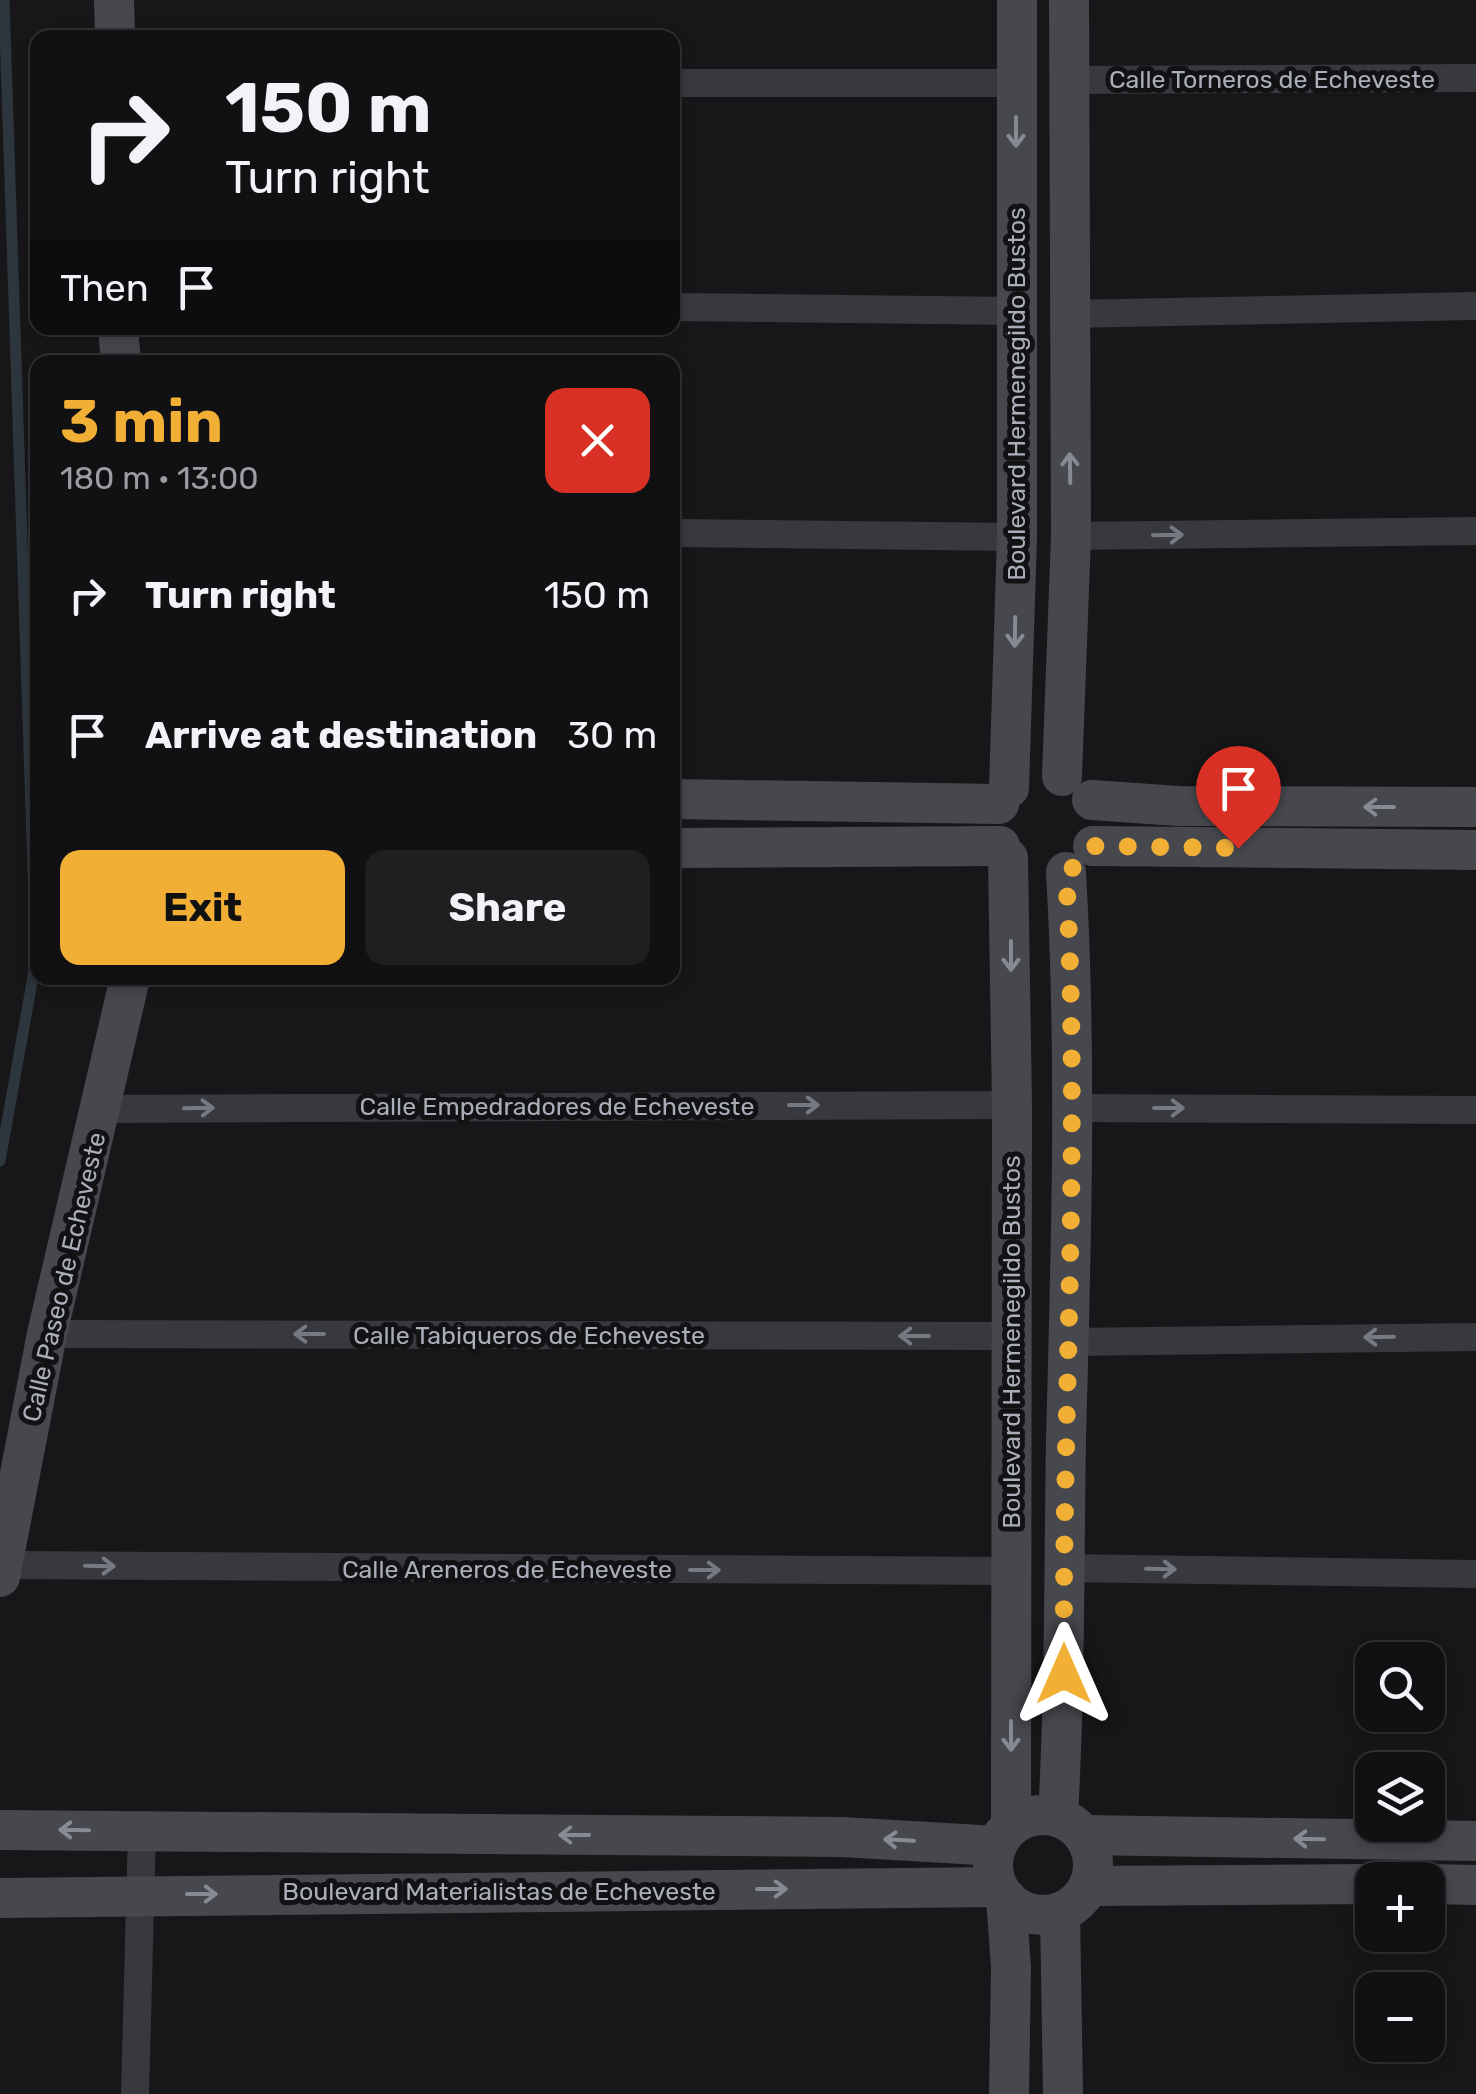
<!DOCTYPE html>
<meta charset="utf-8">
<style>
body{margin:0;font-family:Rubik,sans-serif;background:#1e1f21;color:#f1f3f6;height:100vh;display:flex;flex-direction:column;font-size:38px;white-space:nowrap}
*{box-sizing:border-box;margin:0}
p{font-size:32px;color:#9c9da0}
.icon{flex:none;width:55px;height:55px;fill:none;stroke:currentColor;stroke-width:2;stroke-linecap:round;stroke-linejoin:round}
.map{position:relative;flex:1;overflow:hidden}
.side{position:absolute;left:30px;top:355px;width:650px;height:630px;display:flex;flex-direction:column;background:#111113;border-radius:20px;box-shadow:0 5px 15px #0003,0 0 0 2px #303133}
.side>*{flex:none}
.banner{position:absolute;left:30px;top:30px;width:650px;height:305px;border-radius:20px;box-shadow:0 5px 15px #0003,0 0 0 2px #303133;background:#111113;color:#f1f3f6;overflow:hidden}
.tools{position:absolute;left:1355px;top:1642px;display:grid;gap:20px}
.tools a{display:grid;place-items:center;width:90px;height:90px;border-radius:20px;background:#111113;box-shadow:0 5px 15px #0003,0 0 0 2px #303133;font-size:50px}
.pin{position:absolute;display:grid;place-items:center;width:85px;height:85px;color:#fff;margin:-102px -42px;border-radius:50% 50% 50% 0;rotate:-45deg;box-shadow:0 0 10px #0007}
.pin .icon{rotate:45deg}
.me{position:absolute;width:110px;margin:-55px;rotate:0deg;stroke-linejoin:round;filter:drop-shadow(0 0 8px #0008)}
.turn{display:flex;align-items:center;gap:35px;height:210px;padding:0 30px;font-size:45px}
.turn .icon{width:130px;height:130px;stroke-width:2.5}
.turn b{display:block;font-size:70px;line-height:85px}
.then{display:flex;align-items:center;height:95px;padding:0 30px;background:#0003;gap:20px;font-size:38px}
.round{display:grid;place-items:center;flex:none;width:105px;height:105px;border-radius:20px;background:#1e1f21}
.head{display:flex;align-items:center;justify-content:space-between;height:170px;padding:0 30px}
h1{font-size:60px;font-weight:700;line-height:75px;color:#f1af36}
.button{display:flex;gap:20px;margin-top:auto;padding:20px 30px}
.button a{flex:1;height:115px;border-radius:20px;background:#f1af36;color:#111;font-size:40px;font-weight:700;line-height:115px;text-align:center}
.button a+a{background:#1e1f21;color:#f1f3f6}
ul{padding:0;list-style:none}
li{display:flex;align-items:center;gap:30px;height:140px;padding:0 30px}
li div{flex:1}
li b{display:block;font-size:38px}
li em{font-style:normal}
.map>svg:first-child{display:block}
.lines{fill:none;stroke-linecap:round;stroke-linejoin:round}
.stream{stroke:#2d363d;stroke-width:11}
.street{stroke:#38393e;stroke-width:28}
.secondary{stroke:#46484e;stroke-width:40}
.oneway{stroke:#868a93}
.oneway2{stroke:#767981}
.route{stroke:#f1af36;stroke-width:18;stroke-dasharray:0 32.4}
.labels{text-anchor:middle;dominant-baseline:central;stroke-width:10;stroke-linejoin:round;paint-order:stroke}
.street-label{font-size:25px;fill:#a9aeb8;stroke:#121214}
</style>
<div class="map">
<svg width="1476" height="2094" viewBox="0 0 1476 2094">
<rect width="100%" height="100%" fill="#171719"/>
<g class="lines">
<polyline class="stream" points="0,1161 36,960 4,0"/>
<g class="street">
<polyline points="1068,80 1476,78"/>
<polyline points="672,83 1016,83"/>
<polyline points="672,307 1016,311"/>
<polyline points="1069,314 1476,306"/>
<polyline points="672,533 1017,537"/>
<polyline points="1071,536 1476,531"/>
<polyline points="1072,1108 1476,1110"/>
<polyline points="101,1109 1012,1105"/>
<polyline points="47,1334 1012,1336"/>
<polyline points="1069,1342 1476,1337"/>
<polyline points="3,1565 1011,1571"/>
<polyline points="1064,1568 1476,1574"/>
<polyline points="135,2094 142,1831"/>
</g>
<g class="secondary">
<polyline points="114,0 115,38"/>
<polyline points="118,328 121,362"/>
<polyline points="1062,776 1071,536 1069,0"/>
<polyline points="1009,788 1017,537 1017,0"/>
<polyline points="672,799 999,804"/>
<polyline points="1092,800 1178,806 1476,807"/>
<polyline points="1093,846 1476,850"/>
<polyline points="672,848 1000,846"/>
<polyline points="1008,858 1012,1105 1011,1826"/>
<polyline points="0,1577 47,1334 130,978"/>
<circle cx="1043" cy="1865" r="50"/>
<path d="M1058 1817C1065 1691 1064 1565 1066 1439 1071 1250 1077 1061 1066 872"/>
<polyline points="0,1830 842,1837 997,1846"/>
<polyline points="1084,1835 1476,1841"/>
<polyline points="1428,1884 1476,1885"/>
<polyline points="1089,1886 1372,1884"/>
<polyline points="0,1898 998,1887"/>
<polyline points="1006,1898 1011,1967 1009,2094"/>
<polyline points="1060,1912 1063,2094"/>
</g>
</g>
<defs><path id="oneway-shaft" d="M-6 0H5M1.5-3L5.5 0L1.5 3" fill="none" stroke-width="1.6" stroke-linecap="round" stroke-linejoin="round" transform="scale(2.5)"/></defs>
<g class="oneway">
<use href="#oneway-shaft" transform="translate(1016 132) rotate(90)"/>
<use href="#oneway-shaft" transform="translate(1070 468) rotate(-91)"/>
<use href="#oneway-shaft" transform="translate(1015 632) rotate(91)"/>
<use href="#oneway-shaft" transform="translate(1379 807) rotate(-180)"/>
<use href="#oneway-shaft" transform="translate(1011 956) rotate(90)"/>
<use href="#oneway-shaft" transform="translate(1011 1736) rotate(90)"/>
<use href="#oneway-shaft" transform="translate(74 1830) rotate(-179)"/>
<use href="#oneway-shaft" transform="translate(574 1835) rotate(-180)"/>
<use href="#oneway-shaft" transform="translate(1309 1839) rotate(-179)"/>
<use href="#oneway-shaft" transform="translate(899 1840) rotate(-177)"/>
<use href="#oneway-shaft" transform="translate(772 1889)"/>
<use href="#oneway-shaft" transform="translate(202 1894)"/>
</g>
<g class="oneway2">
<use href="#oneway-shaft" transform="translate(1168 535) rotate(-1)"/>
<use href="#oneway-shaft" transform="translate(804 1105)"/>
<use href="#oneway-shaft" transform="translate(199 1108) rotate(-1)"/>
<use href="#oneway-shaft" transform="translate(1169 1108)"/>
<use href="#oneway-shaft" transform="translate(309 1334) rotate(-180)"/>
<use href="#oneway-shaft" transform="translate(914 1336) rotate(-180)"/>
<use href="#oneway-shaft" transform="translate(1379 1337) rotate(179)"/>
<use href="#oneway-shaft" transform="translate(100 1566) rotate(1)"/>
<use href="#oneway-shaft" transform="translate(1161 1569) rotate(1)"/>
<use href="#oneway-shaft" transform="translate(705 1570)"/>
</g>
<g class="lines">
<path class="route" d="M1064 1674C1062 1407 1081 1139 1066 872L1082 862 1094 846 1238 848"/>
</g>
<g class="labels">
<g class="street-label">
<text x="1272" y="79">Calle Torneros de Echeveste</text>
<text transform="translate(1016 394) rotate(-90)">Boulevard Hermenegildo Bustos</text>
<text x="557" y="1106">Calle Empedradores de Echeveste</text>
<text transform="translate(64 1277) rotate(-77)">Calle Paseo de Echeveste</text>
<text x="529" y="1335">Calle Tabiqueros de Echeveste</text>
<text transform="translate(1011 1342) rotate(-90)">Boulevard Hermenegildo Bustos</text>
<text x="507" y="1569">Calle Areneros de Echeveste</text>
<text x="499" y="1891">Boulevard Materialistas de Echeveste</text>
</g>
</g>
</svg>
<div class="tools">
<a><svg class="icon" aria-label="search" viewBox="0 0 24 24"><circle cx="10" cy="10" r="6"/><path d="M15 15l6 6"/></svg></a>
<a><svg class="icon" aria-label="layers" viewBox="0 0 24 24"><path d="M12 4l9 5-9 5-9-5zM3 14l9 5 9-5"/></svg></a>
<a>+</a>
<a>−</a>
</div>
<div class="pin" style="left:1238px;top:848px;background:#d93025"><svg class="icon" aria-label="arrive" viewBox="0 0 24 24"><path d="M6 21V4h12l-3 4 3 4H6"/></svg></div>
<svg class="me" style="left:1064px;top:1674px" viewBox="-20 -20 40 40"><path d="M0-17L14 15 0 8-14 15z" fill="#f1af36" stroke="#fff" stroke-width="4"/></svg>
<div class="banner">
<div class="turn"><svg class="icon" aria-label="right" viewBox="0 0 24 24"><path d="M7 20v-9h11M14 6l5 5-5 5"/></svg><div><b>150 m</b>Turn right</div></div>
<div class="then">Then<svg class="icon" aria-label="arrive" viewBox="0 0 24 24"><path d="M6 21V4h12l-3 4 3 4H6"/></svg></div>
</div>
<section class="side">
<div class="head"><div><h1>3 min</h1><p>180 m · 13:00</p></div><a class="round" style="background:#d93025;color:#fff"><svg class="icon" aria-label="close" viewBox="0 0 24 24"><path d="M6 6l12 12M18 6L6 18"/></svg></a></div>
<ul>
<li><svg class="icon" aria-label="right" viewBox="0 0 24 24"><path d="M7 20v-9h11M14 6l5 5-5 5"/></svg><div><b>Turn right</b></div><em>150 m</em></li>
<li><svg class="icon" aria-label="arrive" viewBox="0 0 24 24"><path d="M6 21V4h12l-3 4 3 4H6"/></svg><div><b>Arrive at destination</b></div><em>30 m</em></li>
</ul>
<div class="button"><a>Exit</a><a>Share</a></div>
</section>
</div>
